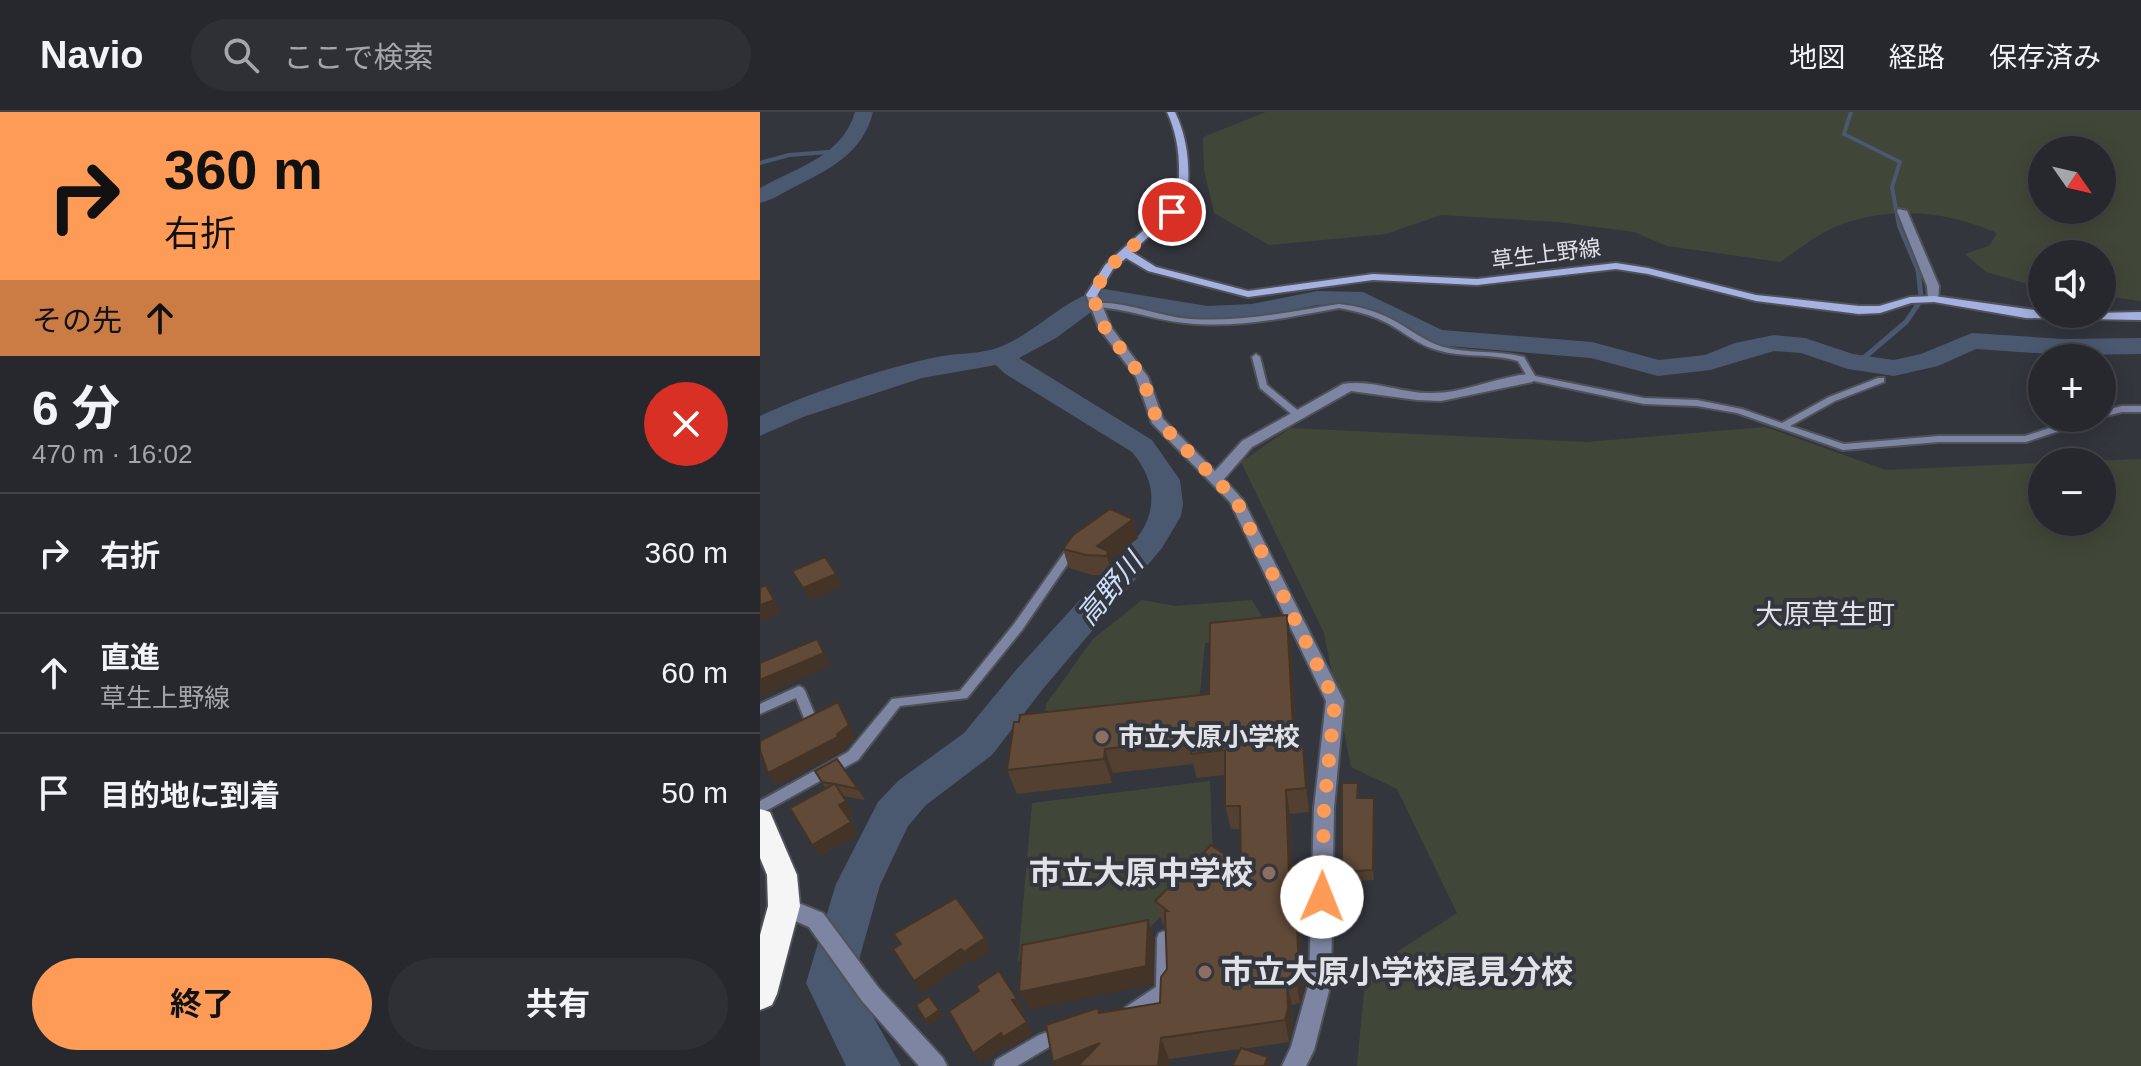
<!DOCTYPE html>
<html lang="ja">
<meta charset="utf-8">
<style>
body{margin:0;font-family:Arial,"Noto Sans JP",sans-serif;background:#2f3036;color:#f1f3f6;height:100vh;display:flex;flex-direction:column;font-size:30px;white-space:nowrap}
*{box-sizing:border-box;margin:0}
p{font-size:26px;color:#a4a6aa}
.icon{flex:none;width:44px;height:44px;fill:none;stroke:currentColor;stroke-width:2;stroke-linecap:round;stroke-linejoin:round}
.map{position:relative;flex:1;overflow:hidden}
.details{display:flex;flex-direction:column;background:#27282e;width:760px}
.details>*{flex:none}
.top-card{background:#fe9c57;color:#111;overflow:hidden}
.needle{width:52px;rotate:124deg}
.buttons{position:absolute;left:1268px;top:24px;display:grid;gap:16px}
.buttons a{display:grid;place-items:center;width:88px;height:88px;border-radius:50%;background:#27282e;box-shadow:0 4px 20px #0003,0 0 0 2px #43444a;font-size:40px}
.pin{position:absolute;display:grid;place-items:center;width:68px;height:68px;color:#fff;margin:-34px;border:4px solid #fff;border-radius:50%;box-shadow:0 2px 8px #0007}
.me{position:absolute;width:88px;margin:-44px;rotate:1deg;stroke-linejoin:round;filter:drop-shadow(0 0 6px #0008)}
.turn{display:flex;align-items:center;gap:28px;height:168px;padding:0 32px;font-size:36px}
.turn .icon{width:104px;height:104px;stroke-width:2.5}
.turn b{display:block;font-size:56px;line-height:68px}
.then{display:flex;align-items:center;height:76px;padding:0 32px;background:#0003;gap:16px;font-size:30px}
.round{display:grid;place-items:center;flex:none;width:84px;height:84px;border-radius:42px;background:#2f3036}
.headline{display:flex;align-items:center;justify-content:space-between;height:136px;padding:0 32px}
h1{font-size:48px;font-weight:700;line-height:60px}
.action{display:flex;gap:16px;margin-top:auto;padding:16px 32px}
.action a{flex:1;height:92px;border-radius:48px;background:#fe9c57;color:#111;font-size:32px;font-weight:700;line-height:92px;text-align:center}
.action a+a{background:#2f3036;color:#f1f3f6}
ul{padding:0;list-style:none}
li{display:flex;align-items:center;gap:24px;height:120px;padding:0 32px;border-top:2px solid #43444a}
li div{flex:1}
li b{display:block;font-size:30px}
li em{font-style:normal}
header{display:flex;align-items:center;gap:48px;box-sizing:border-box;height:112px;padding:0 40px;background:#27282e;border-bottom:2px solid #43444a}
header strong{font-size:38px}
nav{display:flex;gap:44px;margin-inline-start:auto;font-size:28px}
.search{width:560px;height:72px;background:#2f3036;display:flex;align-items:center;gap:20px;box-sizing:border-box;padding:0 28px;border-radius:44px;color:#a4a6aa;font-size:30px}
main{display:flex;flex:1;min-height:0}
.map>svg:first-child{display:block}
.green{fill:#414738;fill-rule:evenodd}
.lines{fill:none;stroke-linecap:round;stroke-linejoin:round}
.stream-far1{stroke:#4b5970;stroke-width:4}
.stream{stroke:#4b5970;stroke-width:5}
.river{fill:#4b5970;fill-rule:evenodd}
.lane-casing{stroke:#505259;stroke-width:4}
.street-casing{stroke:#505259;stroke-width:4}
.secondary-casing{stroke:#505259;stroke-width:4}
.highway-casing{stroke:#505259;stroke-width:4}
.lane{fill:#7d85a2;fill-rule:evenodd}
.street{fill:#7d85a2;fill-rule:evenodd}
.secondary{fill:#a5b1e0;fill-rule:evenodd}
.highway{fill:#f5f5f5;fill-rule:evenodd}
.wall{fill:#534030}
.shaded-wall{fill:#443427}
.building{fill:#614a38;stroke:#443427;stroke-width:2}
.route{stroke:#fe9c57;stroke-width:14;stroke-dasharray:0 25.2}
.education-dot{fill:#8d6e63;stroke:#34363e;stroke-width:3}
.labels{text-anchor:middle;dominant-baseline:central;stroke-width:8;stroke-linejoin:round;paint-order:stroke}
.far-street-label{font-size:22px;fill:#e1e2e7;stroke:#34363e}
.poi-label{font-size:26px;font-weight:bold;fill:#e1e2e7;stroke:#34363e;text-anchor:start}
.water-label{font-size:28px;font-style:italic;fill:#cedffc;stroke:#34363e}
.neighbourhood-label{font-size:28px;fill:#e1e2e7;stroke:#34363e}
.near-poi-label{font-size:32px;font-weight:bold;fill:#e1e2e7;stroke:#34363e;text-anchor:end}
</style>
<header>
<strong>Navio</strong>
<div class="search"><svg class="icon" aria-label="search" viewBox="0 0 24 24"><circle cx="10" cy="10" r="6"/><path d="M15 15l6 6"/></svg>ここで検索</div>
<nav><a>地図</a><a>経路</a><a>保存済み</a></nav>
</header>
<main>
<section class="details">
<div class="top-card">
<div class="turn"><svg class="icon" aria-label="right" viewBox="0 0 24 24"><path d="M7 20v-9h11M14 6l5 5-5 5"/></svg><div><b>360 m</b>右折</div></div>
<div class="then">その先<svg class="icon" aria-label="ahead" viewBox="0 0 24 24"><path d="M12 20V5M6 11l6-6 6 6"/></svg></div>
</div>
<div class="headline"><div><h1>6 分</h1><p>470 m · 16:02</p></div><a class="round" style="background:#d93025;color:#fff"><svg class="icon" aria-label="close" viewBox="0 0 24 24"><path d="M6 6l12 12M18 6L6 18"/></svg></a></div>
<ul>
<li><svg class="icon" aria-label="right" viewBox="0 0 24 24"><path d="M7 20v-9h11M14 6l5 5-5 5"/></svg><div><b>右折</b></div><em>360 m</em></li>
<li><svg class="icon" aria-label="ahead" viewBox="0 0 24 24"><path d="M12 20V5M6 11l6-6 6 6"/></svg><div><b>直進</b><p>草生上野線</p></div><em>60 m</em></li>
<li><svg class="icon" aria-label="arrive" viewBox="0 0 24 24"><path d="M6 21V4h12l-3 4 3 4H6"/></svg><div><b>目的地に到着</b></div><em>50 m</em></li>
</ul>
<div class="action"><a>終了</a><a>共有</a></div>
</section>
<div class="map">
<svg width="1381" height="954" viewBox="0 0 1381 954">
<rect width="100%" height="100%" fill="#34363e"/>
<g class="green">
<path d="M506 0H1381V189L1342 184V142H1282V176L1226 160 1205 142 1229 134 1237 121C1184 98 1126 93 1073 116 1054 124 1037 139 1020 150L907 134 874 120 798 110 681 103 626 122 509 133 454 101 444 58 443 25ZM1282 38H1342V98H1282Z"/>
<polygon points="1005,315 1126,358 1282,351 1282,410 1342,410 1342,350 1305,350 1381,347 1381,954 597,954 606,860 697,801 637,677 591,655 564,521 481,350 530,316 826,330"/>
<polygon points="382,488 415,494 492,488 514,524 445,531 438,601 284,617 286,592 333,527"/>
<polygon points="450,669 453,748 386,820 258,849 272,691"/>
</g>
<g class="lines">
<g class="stream-far1">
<polyline points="1091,0 1084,22 1140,50 1132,75 1139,114 1158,159"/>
<polyline points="0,51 29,43 82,39"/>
</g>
<g class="stream">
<polyline points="1158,157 1161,184"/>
<polyline points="1099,250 1146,210 1159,191"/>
</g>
<g class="river">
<path d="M95 0H113C103 41 70 57 34 75 23 81 12 88 0 91V76C37 55 82 45 95 0Z"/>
<path d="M344 177 447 194 492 192 557 179 603 180 682 218 832 230 899 248 945 243 975 231 1014 223 1045 226 1093 242 1134 248 1161 242 1212 221 1304 227 1381 226V242L1304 243 1216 237 1178 254 1134 264 1088 257 1041 241 1014 239 950 258 898 264 831 246 676 233 598 194 557 193 492 206 447 208 342 192 296 226 259 246 392 328 420 368 423 392 421 404 402 436 282 578 232 643 166 693 148 714 120 773 93 869 141 954H86L46 871 76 772 118 690 138 669 204 621 256 558 380 422C399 393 393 365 372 340L244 261 236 253 162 266 43 305 0 324V304C49 281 129 254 182 244 200 241 220 242 237 236 276 222 304 185 344 177Z"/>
</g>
<g class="lane-casing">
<g id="lane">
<path d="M331 191C365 188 397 204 430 207 480 210 530 200 579 192 598 194 616 199 633 208 650 217 664 229 683 235 709 242 737 238 764 245L775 264 884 286 937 288 982 297 1022 311 1069 285 1118 266H1124V270L1075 289 1030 314 1084 332 1179 324H1265L1320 306H1334L1332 308 1266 330H1179L1083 338 977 301 937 294 884 292 769 268 758 249C731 241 703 246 677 238 658 233 644 220 627 211 612 203 596 199 579 196 529 205 477 217 425 211 394 208 366 196 334 195H331Z"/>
<polygon points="496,242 500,245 507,273 541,301 541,305 535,305 500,276 492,245"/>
<polygon points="1362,294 1381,294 1381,300 1362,300 1342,305 1342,299"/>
<polygon points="313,433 318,436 317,438 262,518 207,586 140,594 98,648 0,702 0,689 88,640 132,587 200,579 254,512 309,434"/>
<polygon points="39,574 43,576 45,579 59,613 57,616 48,620 44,618 42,615 46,611 36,586 0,602 0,592"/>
<polygon points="404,819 409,821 411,826 412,879 409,884 376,905 371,907 366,905 363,900 366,895 396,875 397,826 399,821"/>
<polygon points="302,915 308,918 310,923 308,928 289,935 257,954 234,954 236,948 279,923"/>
</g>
</g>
<g class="street-casing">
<g id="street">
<polygon points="1138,97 1147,99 1179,174 1178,189 1168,187 1167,174 1137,99"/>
<path d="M332 180 338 183 351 215 388 265 403 307 455 359 482 329 583 272C612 267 641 281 669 281 700 282 730 268 760 263L772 262 778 266 772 270 681 289 657 288 591 279 492 335 464 367 483 388 584 589 574 696 571 871 554 938 546 954H522L531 935 549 871 554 696 566 589 470 390 392 311 376 265 339 216 326 183Z"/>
<polygon points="24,785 63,801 118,875 183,946 187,954 159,954 102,889 49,815 17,801 14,794 17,787"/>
</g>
</g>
<g class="secondary-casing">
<path id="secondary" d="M407 0H415C429 29 430 58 427 89L372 140 396 155 488 179 613 162 717 167 856 151 888 156 996 183 1099 194H1119L1150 185 1174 184 1282 199V202L1381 200V208L1266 206 1174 190 1151 191 1120 201 1099 202 996 189 888 162 856 157 717 173 613 168 488 185 388 159 366 146 353 157 336 185H328L326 183 345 153 417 88C421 57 420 28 407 0Z"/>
</g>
<g class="highway-casing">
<polygon id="highway" points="0,697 10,700 37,763 40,794 17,882 12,893 0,898 0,823 8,794 7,763 0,746"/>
</g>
<use href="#lane" class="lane"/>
<use href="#street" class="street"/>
<use href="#secondary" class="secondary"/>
<use href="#highway" class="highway"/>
</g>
<g class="wall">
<polygon points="378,426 351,447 354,459 352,463 332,463 309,456 303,437"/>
<polygon points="531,527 536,634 543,634 547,658 549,700 530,702 534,791 536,791 540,814 543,882 540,891 532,893 533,918 529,930 483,937 508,945 510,954 472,954 480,937 409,947 409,954 295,954 293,950 340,901 400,891 407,857 406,814 403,812 395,789 481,753 480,717 471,717 465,694 465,663 437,666 433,652 353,661 352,671 257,682 247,658 449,582"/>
<polygon points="55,659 98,677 105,688 83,684 93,701 87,704 98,722 60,744 52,733 66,677"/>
<polygon points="598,671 599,686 615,697 614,768 583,770 582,760"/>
</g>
<g class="shaded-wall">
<polygon points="373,407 378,426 351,447 354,459 352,463 347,444 337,434"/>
<polygon points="76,462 83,475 50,489 43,476"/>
<polygon points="14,488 21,501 0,510 0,493"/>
<polygon points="527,503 531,527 538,659 534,635"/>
<polygon points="57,527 71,554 0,585 0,568"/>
<polygon points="78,590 96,626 84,635 86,638 17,673 8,661 77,622"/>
<polygon points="543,634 547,658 549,700 546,676"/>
<polygon points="345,637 353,661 352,671 344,647"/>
<polygon points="526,678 530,702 535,815 530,792"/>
<polygon points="614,686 615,697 614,768 613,758"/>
<polygon points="86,689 93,701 87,704 79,693"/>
<polygon points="91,710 98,722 60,744 52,733"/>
<polygon points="536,791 540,814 543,882 540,891 536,869"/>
<polygon points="388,808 394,826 393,872 269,898 259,880"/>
<polygon points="225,826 231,838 211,852 204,840"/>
<polygon points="201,837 208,849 162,881 154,869"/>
<polygon points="527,871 532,893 533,918 529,930 525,908"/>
<polygon points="257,887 264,899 259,900 252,888"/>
<polygon points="179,898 183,904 169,914 165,908"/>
<polygon points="267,910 273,922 250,936 248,933 221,952 213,941 241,921"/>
<polygon points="401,926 409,947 409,954 398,954"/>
<polygon points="340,931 346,954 295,954 293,950"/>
<polygon points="508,945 510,954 504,954"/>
</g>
<g class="building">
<polygon points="350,397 373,407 337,434 348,439 347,444 326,443 303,437 313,423"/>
<polygon points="65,445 76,462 43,476 32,459"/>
<polygon points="6,473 14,488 0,493 0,476"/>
<polygon points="527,503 534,635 543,634 546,676 526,678 530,792 536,791 539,859 536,869 527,871 528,896 525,908 401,926 398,954 318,954 340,931 293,950 286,913 338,896 339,901 400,891 401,865 407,857 405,799 408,799 395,789 451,733 481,753 480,694 465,694 465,638 431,642 431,627 345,637 344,647 247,658 254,610 259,610 260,603 449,582 450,511"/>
<polygon points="57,527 64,541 0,568 0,551"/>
<polygon points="78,590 89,613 77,622 78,625 8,661 0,638 0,629"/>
<polygon points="77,647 98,677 75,672 86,689 79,693 91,710 52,733 30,696 74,672 62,670 55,659"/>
<polygon points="582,671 598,671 597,686 614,686 613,758 582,760"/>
<polygon points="196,786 225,826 204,840 201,837 154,869 133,837 141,832 134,822"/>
<polygon points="388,808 386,854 259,880 262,833"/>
<polygon points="239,859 257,887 252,888 267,910 243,925 241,921 213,941 189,899 219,879 216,874"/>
<polygon points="169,884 179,898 165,908 156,893"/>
<polygon points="481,936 508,945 504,954 472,954"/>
</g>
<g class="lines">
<polyline class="route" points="412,100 349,155 332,183 345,216 382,265 397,308 476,388 575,589 564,696 562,785"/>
</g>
<g class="education-dot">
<circle cx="342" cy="625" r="8"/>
<circle cx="509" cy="761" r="8"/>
<circle cx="445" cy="860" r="8"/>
</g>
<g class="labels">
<g class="far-street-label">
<text transform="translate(786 142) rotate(-7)">草生上野線</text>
</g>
<g class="poi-label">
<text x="358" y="625">市立大原小学校</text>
</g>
<g class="water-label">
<text transform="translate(350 477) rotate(-50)">高野川</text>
</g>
<g class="neighbourhood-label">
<text x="1065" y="502">大原草生町</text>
</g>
<g class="near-poi-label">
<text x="493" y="761">市立大原中学校</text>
<text x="461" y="860" text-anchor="start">市立大原小学校尾見分校</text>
</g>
</g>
</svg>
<div class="buttons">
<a><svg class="needle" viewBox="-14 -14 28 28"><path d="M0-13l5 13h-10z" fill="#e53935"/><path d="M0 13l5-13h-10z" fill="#a4a6aa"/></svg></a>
<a><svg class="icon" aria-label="sound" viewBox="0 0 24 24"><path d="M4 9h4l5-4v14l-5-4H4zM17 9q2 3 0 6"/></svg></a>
<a>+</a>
<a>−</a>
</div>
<div class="pin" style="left:412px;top:100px;background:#d93025"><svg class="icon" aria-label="arrive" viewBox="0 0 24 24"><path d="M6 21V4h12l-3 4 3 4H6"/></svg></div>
<svg class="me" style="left:562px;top:785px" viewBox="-20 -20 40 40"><circle r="19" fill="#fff"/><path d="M0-13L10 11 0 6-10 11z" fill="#fe9c57"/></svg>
</div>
</main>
